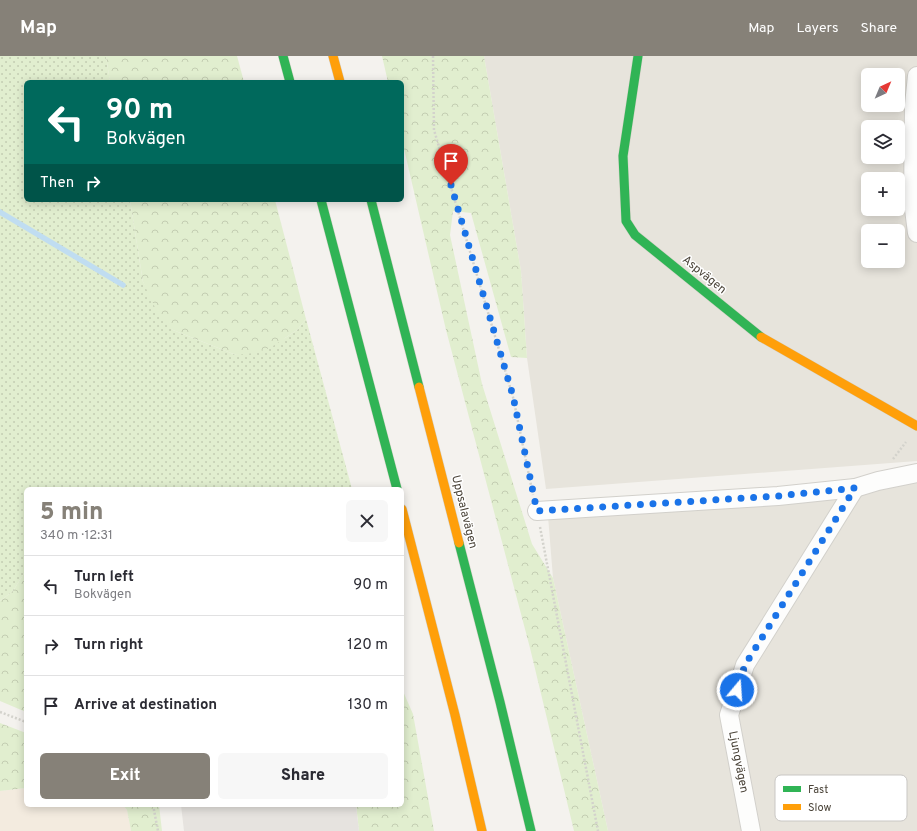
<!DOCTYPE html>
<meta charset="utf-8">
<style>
body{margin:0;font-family:Overpass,sans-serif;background:#f7f7f7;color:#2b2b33;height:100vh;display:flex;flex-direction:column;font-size:15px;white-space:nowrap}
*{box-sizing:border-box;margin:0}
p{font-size:13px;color:#7c7c81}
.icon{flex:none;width:22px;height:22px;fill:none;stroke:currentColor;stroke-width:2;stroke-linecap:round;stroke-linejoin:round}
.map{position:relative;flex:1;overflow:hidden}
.details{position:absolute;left:24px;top:431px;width:380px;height:320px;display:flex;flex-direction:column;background:#fff;border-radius:6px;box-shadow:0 2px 10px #0003}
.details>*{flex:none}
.top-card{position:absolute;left:24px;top:24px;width:380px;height:122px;border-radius:6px;box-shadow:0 2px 10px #0003;background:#00695c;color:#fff;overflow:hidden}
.needle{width:26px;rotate:44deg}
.buttons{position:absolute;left:861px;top:12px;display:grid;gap:8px}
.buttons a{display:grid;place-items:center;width:44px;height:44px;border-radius:6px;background:#fff;box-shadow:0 2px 10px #0003;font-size:20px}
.pin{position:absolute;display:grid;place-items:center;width:34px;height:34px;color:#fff;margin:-41px -17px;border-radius:50% 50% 50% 0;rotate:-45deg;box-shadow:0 0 4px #0007}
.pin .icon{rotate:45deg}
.me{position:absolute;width:44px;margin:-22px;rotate:18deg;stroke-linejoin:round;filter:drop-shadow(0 0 3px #0008)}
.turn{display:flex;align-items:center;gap:14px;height:84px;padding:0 16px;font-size:18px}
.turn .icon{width:52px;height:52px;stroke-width:2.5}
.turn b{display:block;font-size:28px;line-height:34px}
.then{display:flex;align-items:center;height:38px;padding:0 16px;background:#0003;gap:8px;font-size:15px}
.round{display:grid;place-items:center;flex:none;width:42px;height:42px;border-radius:6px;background:#f7f7f7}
.summary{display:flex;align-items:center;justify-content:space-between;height:68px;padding:0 16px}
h1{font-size:24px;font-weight:800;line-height:30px;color:#868178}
.action{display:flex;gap:8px;margin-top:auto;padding:8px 16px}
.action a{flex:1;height:46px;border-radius:6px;background:#868178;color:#fff;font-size:16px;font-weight:800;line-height:46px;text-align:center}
.action a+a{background:#f7f7f7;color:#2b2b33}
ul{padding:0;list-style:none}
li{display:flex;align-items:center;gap:12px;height:60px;padding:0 16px;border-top:1px solid #e1e1e2}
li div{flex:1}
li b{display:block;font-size:15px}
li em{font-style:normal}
header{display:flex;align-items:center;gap:24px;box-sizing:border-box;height:56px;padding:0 20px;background:#868178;color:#fff}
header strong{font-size:19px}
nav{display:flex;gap:22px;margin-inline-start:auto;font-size:14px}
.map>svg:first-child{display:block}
.residential{fill:#e7e4dc;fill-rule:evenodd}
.commercial{fill:#f3ebdf}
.grass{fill:url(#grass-dots)}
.forest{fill:url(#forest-crowns)}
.parking{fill:#e6e3df}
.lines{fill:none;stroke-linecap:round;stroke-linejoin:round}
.stream{stroke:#c0ddf1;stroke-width:5.5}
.street-casing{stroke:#d2d0cb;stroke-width:20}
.fast-casing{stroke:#d3cfc5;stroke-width:10}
.slow-casing{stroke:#d3cfc5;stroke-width:10}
.path{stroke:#d3d2cc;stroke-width:2.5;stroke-dasharray:2 2;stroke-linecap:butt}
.street{stroke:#fdfdfc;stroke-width:18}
.fast{stroke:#30b455;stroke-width:9}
.slow{stroke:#ff9f0a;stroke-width:9}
.route{stroke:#1a73e8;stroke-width:7;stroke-dasharray:0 12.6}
.labels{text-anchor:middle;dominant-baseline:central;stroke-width:3;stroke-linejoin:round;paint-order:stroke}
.street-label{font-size:12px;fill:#4b4439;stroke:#fff}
.key{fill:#fff;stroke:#c9c7c4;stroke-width:1}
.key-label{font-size:11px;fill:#4b4439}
</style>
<header>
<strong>Map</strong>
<nav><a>Map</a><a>Layers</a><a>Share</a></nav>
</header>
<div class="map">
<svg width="917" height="775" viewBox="0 0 917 775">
<defs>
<pattern id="grass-dots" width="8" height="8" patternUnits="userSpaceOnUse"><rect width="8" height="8" fill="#e1eecf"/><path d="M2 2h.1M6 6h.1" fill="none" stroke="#c3cdb2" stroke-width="1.8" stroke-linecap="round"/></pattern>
<pattern id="forest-crowns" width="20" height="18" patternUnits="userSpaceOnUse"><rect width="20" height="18" fill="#e1eecf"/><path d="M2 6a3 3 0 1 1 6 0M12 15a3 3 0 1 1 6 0" fill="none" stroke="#c3cdb2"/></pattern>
</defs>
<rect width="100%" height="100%" fill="#f4f2ee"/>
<g class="residential">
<path d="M484 0H917V405L546 433 527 302 521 215ZM868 19H898V49H868ZM868 71H898V101H868ZM868 123H898V153H868ZM868 175H898V205H868Z"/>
<polygon points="917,427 917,775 608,775 553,522 548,460 677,455"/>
</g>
<polygon class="commercial" points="26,732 26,749 123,749 127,754 131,775 0,775 0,735"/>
<polygon class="grass" points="0,0 106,0 110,26 26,26 26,144 130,144 143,226 173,274 236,299 285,282 297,274 306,263 352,433 26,433 26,514 13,535 0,545"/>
<g class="forest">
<polygon points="106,0 237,0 244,26 110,26"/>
<polygon points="382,0 484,0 521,215 527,302 511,301 471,157 453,155 450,179 482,328 532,488 553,522 608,775 574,775 530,592 446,274 402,84 402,26 388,26"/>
<polygon points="130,144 275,144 306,263 297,274 270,292 254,297 236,299 173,274 158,258 143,226"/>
<polygon points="26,514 26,656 0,645 0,545 13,535"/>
<polygon points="402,633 413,658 434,775 359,775 356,749 402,749"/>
<polygon points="0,667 26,677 26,732 0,735"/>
<polygon points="123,749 159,749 162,775 131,775 127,754"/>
</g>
<polygon class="parking" points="181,749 356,749 359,775 184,775"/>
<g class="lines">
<polyline class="stream" points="0,156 123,229"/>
<g class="street-casing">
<g id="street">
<polyline points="917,20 914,49 913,145 917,177"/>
<polyline points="537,455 778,440 855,432 878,425 917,417"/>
<polyline points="751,775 729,659 745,609 855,432"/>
</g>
</g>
<g class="fast-casing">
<g id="fast">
<polyline points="283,0 290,26"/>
<polyline points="638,0 623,100 626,165 635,179 761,281"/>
<polyline points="321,144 397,433"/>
<polyline points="371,144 419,331"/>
<polyline points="459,487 500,646 531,775"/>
</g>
</g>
<g class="slow-casing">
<g id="slow">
<polyline points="333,0 340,26"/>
<polyline points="761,281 917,370"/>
<polyline points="419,331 459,487"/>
<polyline points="402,453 455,659 482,775"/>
</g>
</g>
<g class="path">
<polyline points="433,0 434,74 513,341 533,439"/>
<polyline points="893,403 906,386"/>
<polyline points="540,471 598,775"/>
<polyline points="0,656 26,666"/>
<polyline points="153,749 158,775"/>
</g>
<use href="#street" class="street"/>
<use href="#fast" class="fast"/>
<use href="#slow" class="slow"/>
</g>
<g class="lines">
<polyline class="route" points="451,129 513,340 537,455 778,440 855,432 745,609 737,634"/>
</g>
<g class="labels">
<g class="street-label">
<text transform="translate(704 219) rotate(39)">Aspvägen</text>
<text transform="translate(464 456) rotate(76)">Uppsalavägen</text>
<text transform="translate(738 706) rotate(79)">Ljungvägen</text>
</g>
</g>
<rect x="775" y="719" width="132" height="46" rx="6" class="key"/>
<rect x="783" y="730" width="18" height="6" fill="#30b455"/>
<rect x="783" y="748" width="18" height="6" fill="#ff9f0a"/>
<g class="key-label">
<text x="808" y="737">Fast</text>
<text x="808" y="755">Slow</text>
</g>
</svg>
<div class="buttons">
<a><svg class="needle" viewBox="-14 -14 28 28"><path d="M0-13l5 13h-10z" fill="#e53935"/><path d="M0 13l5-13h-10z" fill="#7c7c81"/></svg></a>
<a><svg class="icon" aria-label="layers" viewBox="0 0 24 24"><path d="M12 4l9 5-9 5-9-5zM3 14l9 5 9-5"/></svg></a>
<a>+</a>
<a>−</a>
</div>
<div class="pin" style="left:451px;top:129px;background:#d93025"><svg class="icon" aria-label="arrive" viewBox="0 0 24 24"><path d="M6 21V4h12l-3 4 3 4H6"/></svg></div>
<svg class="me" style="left:737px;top:634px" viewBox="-20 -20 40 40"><circle r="17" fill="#1a73e8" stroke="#fff" stroke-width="3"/><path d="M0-11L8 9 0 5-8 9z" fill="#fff"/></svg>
<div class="top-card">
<div class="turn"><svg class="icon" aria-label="left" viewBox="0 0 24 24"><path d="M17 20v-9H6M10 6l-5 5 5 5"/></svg><div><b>90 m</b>Bokvägen</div></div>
<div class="then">Then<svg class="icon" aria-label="right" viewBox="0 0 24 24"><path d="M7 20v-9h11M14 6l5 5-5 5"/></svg></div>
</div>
<section class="details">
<div class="summary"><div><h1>5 min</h1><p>340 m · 12:31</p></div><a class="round"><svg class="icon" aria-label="close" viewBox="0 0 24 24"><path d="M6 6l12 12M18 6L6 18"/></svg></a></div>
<ul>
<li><svg class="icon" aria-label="left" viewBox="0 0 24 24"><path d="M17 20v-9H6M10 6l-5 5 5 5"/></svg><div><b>Turn left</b><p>Bokvägen</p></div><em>90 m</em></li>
<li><svg class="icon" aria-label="right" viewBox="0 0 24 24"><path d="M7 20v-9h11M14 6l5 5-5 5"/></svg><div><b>Turn right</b></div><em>120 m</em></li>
<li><svg class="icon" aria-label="arrive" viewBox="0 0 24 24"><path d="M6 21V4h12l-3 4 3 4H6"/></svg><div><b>Arrive at destination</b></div><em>130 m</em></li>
</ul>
<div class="action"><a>Exit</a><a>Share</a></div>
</section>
</div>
